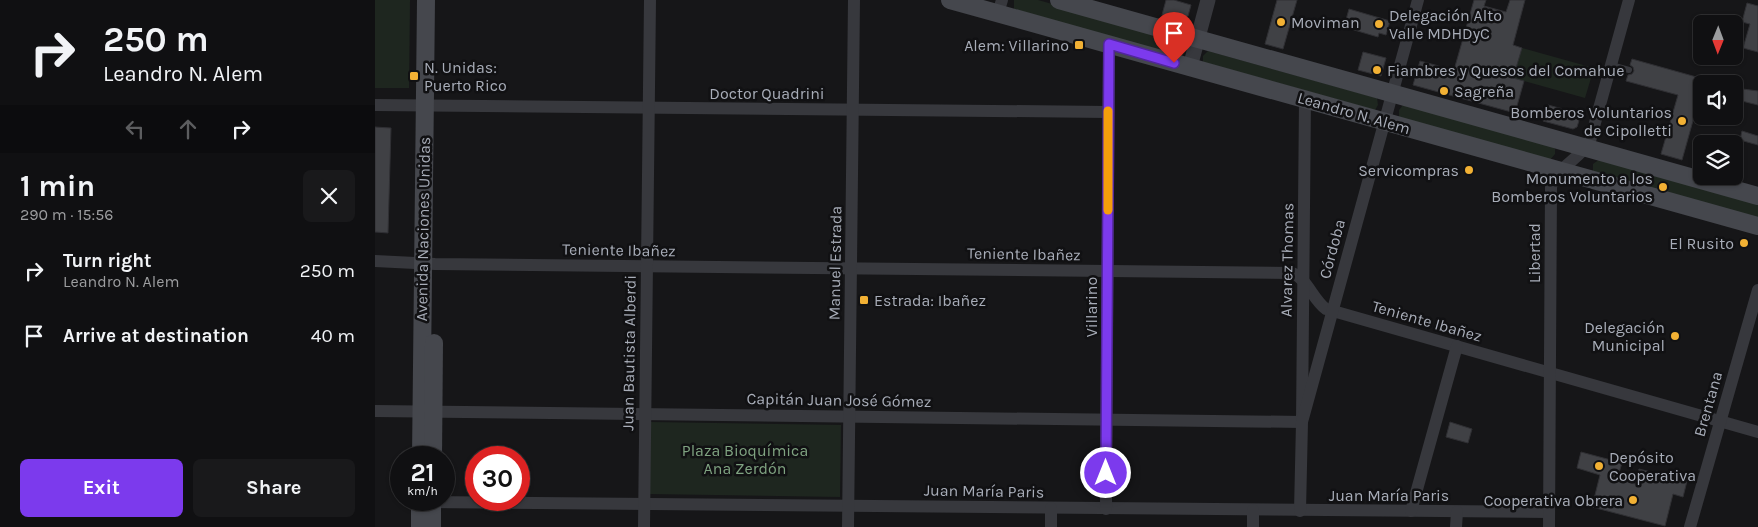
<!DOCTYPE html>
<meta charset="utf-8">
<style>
body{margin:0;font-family:Karla,sans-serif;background:#19191b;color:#f1f3f6;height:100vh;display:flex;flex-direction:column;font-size:19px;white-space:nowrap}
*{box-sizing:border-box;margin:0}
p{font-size:16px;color:#9c9d9f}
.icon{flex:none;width:28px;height:28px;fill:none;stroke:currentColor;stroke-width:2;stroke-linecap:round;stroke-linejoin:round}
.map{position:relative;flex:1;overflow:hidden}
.drawer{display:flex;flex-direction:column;background:#101012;width:375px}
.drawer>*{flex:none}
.guide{background:#101012;color:#f1f3f6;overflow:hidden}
.needle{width:32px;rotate:181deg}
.buttons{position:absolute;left:1318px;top:15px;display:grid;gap:10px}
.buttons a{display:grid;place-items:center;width:50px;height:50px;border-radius:8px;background:#101012;box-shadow:0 1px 4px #0004,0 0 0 1px #303032;font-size:25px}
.speed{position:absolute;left:15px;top:446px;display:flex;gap:10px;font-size:25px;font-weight:700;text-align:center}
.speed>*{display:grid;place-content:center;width:65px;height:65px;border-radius:50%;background:#101012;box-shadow:0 1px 4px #0004,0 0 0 1px #303032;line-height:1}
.speed small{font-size:12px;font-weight:400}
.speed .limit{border:8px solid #d22;background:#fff;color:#111}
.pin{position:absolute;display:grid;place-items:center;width:42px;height:42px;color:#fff;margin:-51px -21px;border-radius:50% 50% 50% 0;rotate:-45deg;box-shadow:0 0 5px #0007}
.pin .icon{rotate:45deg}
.me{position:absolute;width:55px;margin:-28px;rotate:0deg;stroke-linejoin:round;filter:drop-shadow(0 0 4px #0008)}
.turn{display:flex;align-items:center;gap:18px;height:105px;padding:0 20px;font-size:22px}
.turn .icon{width:65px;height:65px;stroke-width:2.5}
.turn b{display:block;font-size:35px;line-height:42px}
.lanes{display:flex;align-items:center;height:48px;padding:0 20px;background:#0003;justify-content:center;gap:25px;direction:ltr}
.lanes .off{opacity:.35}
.round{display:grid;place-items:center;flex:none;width:52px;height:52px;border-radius:8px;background:#19191b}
.head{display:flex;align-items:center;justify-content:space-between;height:85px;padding:0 20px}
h1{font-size:30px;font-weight:700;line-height:38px}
.primary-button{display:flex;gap:10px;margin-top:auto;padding:10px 20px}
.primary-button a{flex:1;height:58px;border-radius:8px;background:#7c3aed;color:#fff;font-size:20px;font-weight:700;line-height:58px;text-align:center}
.primary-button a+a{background:#19191b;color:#f1f3f6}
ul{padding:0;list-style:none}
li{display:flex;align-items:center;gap:15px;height:65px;padding:0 20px}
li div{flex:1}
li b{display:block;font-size:19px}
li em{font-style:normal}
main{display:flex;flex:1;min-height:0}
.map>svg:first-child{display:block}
.green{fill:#1e261f}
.building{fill:#404145;stroke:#303034}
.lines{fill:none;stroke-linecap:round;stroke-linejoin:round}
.service{stroke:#37383d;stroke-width:6}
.minor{stroke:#37383d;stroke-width:12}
.tertiary{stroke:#37383d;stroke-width:15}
.secondary{stroke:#45474d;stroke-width:18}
.route-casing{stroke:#51269a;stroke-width:12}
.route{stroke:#7c3aed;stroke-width:9}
.slow{stroke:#f59e0b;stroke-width:9}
.poi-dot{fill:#f2b134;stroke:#111113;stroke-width:2}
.labels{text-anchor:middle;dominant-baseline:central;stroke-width:5;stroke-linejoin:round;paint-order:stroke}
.poi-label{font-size:16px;fill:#a8adb8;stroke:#111113;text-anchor:start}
.street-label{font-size:16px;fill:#a8adb8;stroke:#111113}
.park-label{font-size:16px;fill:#7fa381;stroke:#111113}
</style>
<main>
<section class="drawer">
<div class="guide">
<div class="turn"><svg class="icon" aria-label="right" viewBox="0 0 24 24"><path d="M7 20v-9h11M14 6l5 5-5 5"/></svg><div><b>250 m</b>Leandro N. Alem</div></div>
<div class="lanes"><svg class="icon off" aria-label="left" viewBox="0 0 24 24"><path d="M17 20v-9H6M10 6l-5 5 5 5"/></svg><svg class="icon off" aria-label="ahead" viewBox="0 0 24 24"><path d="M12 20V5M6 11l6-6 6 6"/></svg><svg class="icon" aria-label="right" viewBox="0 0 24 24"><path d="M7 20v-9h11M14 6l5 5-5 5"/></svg></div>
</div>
<div class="head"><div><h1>1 min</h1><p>290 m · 15:56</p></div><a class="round"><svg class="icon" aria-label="close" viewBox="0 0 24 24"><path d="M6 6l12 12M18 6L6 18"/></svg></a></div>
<ul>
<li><svg class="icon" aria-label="right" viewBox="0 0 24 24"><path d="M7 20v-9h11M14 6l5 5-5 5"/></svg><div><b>Turn right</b><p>Leandro N. Alem</p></div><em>250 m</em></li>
<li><svg class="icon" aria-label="arrive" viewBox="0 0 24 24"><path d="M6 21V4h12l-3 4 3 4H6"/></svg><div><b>Arrive at destination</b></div><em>40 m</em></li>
</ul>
<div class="primary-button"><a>Exit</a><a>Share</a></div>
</section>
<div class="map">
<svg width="1383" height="527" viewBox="0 0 1383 527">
<rect width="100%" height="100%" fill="#161618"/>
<g class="green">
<polygon points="0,0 35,0 34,88 0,88"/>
<polygon points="639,0 663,0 805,40 810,44 811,51 806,57 639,9"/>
<polygon points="1147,48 1219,68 1210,98 1138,78"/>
<polygon points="833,51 1002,98 1003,105 1000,110 828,62 828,56"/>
<polygon points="1028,105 1177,145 1180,149 1180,154 1175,160 1024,117 1024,110"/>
<polygon points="1225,159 1383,202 1383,221 1218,171 1218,164"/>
<polygon points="275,422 466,425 465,497 274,494"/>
</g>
<g class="building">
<polygon points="791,0 799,0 816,5 813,16 806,20 787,15"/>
<polygon points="902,0 922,0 908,49 890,44"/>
<polygon points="1099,0 1111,0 1109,6 1131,12 1135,0 1150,0 1138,45 1147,48 1138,78 1149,81 1140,113 1038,85 1045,61 1079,70"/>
<polygon points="1372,3 1383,6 1383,52 1368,48 1375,24 1367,22"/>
<polygon points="974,9 1015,21 1011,35 1004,33 1003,37 969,27"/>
<polygon points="988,52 1011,58 1006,76 983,70"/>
<polygon points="1257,59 1325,78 1322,87 1326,88 1326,92 1307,160 1286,154 1303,95 1251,81 1253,75 1257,74 1259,71 1258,67 1255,65"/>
<polygon points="1360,88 1383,91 1383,105 1359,99"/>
<polygon points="1173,105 1206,114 1202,127 1198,129 1168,121"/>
<polygon points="0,127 16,128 13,233 0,232"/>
<polygon points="1367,131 1383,136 1383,145 1365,140"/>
<polygon points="1075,422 1097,429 1093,443 1071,437"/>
<polygon points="1206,452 1247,463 1242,479 1260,484 1264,469 1312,481 1308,497 1298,494 1290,526 1217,507 1225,475 1202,468"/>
</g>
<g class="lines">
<polyline class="service" points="1236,65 1254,70"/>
<g class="minor">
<polyline points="623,13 627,0"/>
<polyline points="0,105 733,112"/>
<path d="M0 261 60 264 917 273C932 278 938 300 951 309L1383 432"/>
<polyline points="0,411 927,422 930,100"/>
<polyline points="50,502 1174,512"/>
<polyline points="731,509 734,44"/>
<polyline points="925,511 927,422 1043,0"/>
<polyline points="1036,511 1082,346"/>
<polyline points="269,527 275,0"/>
<polyline points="473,527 479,0"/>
<polyline points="676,527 676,508"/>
<polyline points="878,527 878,510"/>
<polyline points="1081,527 1082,512"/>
<path d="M1174 527 1176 187C1181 168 1206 158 1215 141L1254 0"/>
<polyline points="1315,527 1383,290"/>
</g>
<polyline class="tertiary" points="815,67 833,0"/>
<g class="secondary">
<polyline points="575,0 1383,226"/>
<polyline points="684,0 1383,196"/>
<polyline points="46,458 51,0"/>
<polyline points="58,458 59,343"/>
<polyline points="45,527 45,500"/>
<polyline points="57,527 57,500"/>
</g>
</g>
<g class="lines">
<g class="route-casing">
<polyline id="route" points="731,473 734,44 799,63"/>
</g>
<use href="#route" class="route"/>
<polyline class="slow" points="733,210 733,111"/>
</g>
<g class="poi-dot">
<circle cx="906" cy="22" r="5"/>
<circle cx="1004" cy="24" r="5"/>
<rect x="699" y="40" width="10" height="10" rx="2.5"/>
<circle cx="1002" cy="70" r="5"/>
<rect x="34" y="71" width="10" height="10" rx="2.5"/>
<circle cx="1069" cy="91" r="5"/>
<circle cx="1307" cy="121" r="5"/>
<circle cx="1094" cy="170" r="5"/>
<circle cx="1288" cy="187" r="5"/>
<circle cx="1369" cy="243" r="5"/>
<rect x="484" y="295" width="10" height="10" rx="2.5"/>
<circle cx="1300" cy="336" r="5"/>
<circle cx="1224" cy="466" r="5"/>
<circle cx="1258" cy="500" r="5"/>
</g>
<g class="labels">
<g class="poi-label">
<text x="1014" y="15">Delegación Alto<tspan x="1014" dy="18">Valle MDHDyC</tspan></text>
<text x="916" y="22">Moviman</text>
<text x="694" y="45" text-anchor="end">Alem: Villarino</text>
<text x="49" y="67">N. Unidas:<tspan x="49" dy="18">Puerto Rico</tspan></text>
<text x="1012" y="70">Fiambres y Quesos del Comahue</text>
<text x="1079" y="91">Sagreña</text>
<text x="1297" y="112" text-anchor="end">Bomberos Voluntarios<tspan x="1297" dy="18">de Cipolletti</tspan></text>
<text x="1084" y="170" text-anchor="end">Servicompras</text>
<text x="1278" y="178" text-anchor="end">Monumento a los<tspan x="1278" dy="18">Bomberos Voluntarios</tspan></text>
<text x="1359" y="243" text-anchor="end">El Rusito</text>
<text x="499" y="300">Estrada: Ibañez</text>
<text x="1290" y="327" text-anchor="end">Delegación<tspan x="1290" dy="18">Municipal</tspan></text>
<text x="1234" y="457">Depósito<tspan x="1234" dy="18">Cooperativa</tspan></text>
<text x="1248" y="500" text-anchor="end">Cooperativa Obrera</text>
</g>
<g class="street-label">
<text x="392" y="93">Doctor Quadrini</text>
<text transform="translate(979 113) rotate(16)">Leandro N. Alem</text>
<text transform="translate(48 229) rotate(-89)">Avenida Naciones Unidas</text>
<text transform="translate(957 249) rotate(-75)">Córdoba</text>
<text transform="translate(244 250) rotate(1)">Teniente Ibañez</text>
<text transform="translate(1159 253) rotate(-90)">Libertad</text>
<text transform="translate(649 254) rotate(1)">Teniente Ibañez</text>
<text transform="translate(912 260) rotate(-89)">Alvarez Thomas</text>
<text transform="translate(460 263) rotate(-89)">Manuel Estrada</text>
<text transform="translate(716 307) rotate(-90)">Villarino</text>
<text transform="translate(1052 321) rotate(16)">Teniente Ibañez</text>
<text transform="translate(254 353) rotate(-89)">Juan Bautista Alberdi</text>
<text transform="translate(464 400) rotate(1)">Capitán Juan José Gómez</text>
<text transform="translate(1333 404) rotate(-74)">Brentana</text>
<text transform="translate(609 491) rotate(1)">Juan María Paris</text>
<text x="1014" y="495">Juan María Paris</text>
</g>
<g class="park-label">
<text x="370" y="450">Plaza Bioquímica<tspan x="370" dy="18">Ana Zerdón</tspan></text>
</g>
</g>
</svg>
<div class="buttons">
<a><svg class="needle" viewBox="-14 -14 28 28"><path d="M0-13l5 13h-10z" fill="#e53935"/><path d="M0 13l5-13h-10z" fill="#9c9d9f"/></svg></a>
<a><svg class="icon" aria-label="sound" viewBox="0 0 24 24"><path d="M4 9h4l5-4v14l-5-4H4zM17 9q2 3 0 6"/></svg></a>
<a><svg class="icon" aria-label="layers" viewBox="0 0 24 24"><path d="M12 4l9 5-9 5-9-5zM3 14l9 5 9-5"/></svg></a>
</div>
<div class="speed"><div>21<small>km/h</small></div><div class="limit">30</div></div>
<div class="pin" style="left:799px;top:63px;background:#d93025"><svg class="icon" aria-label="arrive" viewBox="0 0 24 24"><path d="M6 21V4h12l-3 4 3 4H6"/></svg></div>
<svg class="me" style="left:731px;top:473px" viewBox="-20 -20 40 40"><circle r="17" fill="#7c3aed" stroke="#fff" stroke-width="3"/><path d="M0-11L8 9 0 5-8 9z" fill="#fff"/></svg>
</div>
</main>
